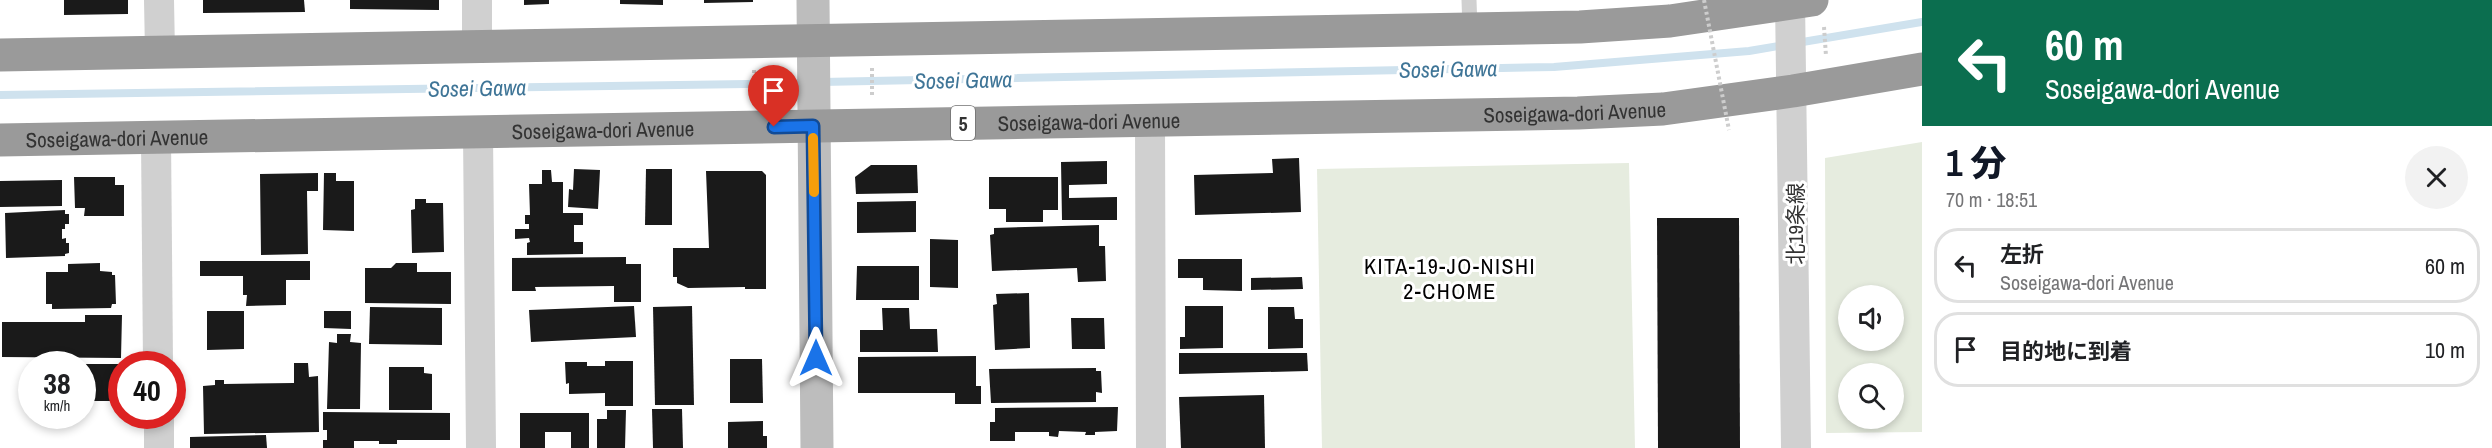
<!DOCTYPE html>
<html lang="ja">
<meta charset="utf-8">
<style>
body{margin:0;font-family:"Archivo Narrow","Noto Sans JP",sans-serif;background:#f2f2f2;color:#202124;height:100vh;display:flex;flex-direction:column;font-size:22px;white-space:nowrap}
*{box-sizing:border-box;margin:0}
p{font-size:20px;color:#757577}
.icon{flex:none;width:33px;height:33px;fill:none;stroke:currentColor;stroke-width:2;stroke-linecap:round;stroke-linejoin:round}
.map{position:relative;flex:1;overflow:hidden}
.side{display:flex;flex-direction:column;background:#fff;width:570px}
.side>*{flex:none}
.hud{background:#0b6e4f;color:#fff;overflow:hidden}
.tools{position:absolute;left:1838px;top:285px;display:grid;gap:12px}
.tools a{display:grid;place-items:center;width:66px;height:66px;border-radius:50%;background:#fff;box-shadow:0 3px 9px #0003;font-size:30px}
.speed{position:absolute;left:18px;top:351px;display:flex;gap:12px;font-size:30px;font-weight:700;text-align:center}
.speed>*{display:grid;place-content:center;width:78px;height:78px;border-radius:50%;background:#fff;box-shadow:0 3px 9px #0003;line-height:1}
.speed small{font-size:15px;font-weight:400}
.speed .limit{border:9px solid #d22;background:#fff;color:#111}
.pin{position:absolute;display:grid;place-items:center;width:51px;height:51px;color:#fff;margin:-62px -26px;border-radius:50% 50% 50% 0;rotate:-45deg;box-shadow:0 0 6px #0007}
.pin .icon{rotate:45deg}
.me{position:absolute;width:66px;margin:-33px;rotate:0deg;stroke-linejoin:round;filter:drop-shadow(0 0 4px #0008)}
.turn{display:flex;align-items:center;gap:21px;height:126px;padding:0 24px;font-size:27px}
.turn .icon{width:78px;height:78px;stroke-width:2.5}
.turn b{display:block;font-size:42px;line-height:51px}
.round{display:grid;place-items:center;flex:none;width:63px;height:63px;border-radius:32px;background:#f2f2f2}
.summary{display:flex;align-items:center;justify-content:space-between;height:102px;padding:0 24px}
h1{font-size:36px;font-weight:800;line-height:45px;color:#111827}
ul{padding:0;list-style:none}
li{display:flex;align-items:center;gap:18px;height:75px;margin:0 12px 9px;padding:0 12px;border:3px solid #e0e0e0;border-radius:24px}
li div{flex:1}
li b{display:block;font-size:22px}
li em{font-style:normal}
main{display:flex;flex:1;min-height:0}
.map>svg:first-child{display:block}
.green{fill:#e6ecdf;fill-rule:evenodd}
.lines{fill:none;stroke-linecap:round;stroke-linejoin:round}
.stream{stroke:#cfe2ee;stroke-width:8}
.building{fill:#1a1a1a}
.path{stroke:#cdcdcd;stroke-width:4;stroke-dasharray:3 3;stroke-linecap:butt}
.lane{stroke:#d0d0d0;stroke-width:15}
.street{stroke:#d0d0d0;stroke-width:30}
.secondary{stroke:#bdbdbd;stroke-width:33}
.highway{stroke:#9a9a9a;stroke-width:33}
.path-bridge{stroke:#cdcdcd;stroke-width:4;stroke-dasharray:3 3;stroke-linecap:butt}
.route-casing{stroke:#114b97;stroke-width:15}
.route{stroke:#1a73e8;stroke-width:10}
.slow{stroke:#f59e0b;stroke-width:10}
.labels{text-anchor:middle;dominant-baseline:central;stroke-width:6;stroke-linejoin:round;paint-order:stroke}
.shield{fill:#fff;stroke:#707070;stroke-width:1.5}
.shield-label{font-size:20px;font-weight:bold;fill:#333}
.street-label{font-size:21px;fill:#333;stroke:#fff}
.water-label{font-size:22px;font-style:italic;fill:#3f7597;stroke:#fff}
.neighbourhood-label{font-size:22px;letter-spacing:1.5px;fill:#000;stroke:#fff}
</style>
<main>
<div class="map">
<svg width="1922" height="448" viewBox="0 0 1922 448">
<rect width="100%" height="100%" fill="#fff"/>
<g class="green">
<path d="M1922 142V432L1826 433 1825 158ZM1848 296H1893V340H1848ZM1848 374H1893V418H1848Z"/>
<polygon points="1629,163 1635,448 1322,448 1317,169"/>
</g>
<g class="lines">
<g class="stream">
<polyline points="822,82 1554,67 1749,51 1922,22"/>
<polyline points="0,95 809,83"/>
</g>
</g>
<g class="building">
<polygon points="64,0 128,0 128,14 64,15"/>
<polygon points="203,0 304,0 305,12 203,13"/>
<polygon points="350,0 439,0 439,10 350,9"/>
<polygon points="524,0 549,0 549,4 524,5"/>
<polygon points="620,0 663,0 663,5 620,4"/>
<polygon points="704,0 753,0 753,2 704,3"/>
<polygon points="1299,158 1301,212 1195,215 1194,175 1273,173 1272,159"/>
<polygon points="1107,161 1107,184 1069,185 1069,198 1117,197 1117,220 1062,220 1061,162"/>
<polygon points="871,165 917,165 918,193 856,194 855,177"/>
<polygon points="574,169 600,170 598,209 568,207 569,189 573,190"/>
<polygon points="646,169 672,169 672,225 645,225"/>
<polygon points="542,170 551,170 552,182 563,182 563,213 583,213 583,225 574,225 574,242 583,242 583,254 527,255 527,243 530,242 529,238 515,239 515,229 529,229 529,224 525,224 525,215 530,215 529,184 542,184"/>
<polygon points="706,171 762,171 766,175 766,289 745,289 745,287 688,288 677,283 677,277 673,277 673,248 709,248"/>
<polygon points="318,173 318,191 307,191 308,254 261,255 260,174"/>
<polygon points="324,173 336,173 336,181 354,181 354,231 323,230"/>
<polygon points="74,177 115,177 115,185 124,185 124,216 84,216 85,208 75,208"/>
<polygon points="989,177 1058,177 1058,210 1043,210 1043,222 1006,222 1006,209 989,209"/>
<polygon points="62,180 62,206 0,207 0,181"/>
<polygon points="415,199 426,199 426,203 443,203 444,252 412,253 411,210 415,209"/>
<polygon points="916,201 916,232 857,233 857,202"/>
<polygon points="65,210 65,214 69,214 69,224 65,224 65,229 62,229 62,239 66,238 66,243 69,243 69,253 65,254 65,256 6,258 5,213"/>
<polygon points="1657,218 1739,218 1740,448 1658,448"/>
<polygon points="1099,225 1099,246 1105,246 1106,281 1078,282 1077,268 992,271 990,235 994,234 994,228"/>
<polygon points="930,239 958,240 958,288 930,287"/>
<polygon points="626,257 626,264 641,264 641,302 614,302 614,286 535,287 536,291 512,291 512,258"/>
<polygon points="1178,259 1242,259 1242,291 1203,290 1203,278 1178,278"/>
<polygon points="200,261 310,261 310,280 286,280 286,305 246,306 247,295 243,295 243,276 200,276"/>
<polygon points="100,263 100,271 112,272 112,275 115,275 116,304 112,304 111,308 52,309 52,304 46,304 46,272 68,272 68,264"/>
<polygon points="396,263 417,263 417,272 451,272 451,304 365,303 365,268 391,268"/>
<polygon points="857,266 919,266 919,300 856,300"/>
<polygon points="1302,277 1303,289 1251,290 1251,278"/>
<polygon points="1029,293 1030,348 995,350 993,305 997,304 996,294"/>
<polygon points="634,306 636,337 531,342 529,310"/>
<polygon points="692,306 694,405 655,405 653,307"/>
<polygon points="1185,306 1223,306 1223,348 1180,349 1180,337 1185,337"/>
<polygon points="370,307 442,308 442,345 369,344"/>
<polygon points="1268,307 1294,307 1295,319 1303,319 1303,348 1268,349"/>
<polygon points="882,308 909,308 910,329 937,329 938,352 860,352 860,330 883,330"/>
<polygon points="207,311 244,311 244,349 207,350"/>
<polygon points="324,311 351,311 351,329 324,328"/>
<polygon points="85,315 122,315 121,358 2,357 2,322 85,322"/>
<polygon points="1071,318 1104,318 1105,349 1072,349"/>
<polygon points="337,334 351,334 350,342 361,343 360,409 327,409 329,342 337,343"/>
<polygon points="1179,353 1307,353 1308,371 1179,374"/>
<polygon points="976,356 976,386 981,386 981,404 955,404 955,393 858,393 858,357"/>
<polygon points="730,359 762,359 763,403 730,403"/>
<polygon points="605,361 633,361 633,406 605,406 605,393 569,394 569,383 566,384 565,362 587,362 587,366 605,366"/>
<polygon points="294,363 308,363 309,377 318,376 319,432 204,434 203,386 215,385 215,380 224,380 224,384 294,383"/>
<polygon points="82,364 122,364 122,378 118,382 118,401 82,401"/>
<polygon points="389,367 424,367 424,373 432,374 432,410 389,410"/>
<polygon points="1096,368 1096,371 1101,371 1102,393 1096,392 1096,402 991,403 989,369"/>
<polygon points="1264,395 1265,448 1181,448 1179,397"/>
<polygon points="1118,407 1117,431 1095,432 1095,435 1085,435 1086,432 1059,431 1058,437 1049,436 1049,432 1015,432 1015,441 990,441 990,422 995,422 995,408"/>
<polygon points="652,409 682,409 683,448 653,448"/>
<polygon points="607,410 626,410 625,448 597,448 597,419 607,419"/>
<polygon points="323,412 450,413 450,440 397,440 397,444 379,444 379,441 354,441 354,448 323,448 323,440 327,440 327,430 323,430"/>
<polygon points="520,413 589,413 589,448 571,448 571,432 545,432 545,448 520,448"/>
<polygon points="763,421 763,436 767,436 767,448 728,448 728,422"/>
<polygon points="266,435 267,448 190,448 190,437"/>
</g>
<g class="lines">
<g class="path">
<polyline points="1824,27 1826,56"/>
<polyline points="872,68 872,97"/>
<polyline points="754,70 754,99"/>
</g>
<polyline class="lane" points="1469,0 1470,29"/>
<g class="street">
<polyline points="159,0 160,52"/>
<polyline points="477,0 477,46"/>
<polyline points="1790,0 1796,448"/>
<polyline points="1150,120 1151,448"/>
<polyline points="478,133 481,448"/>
<polyline points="156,138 158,364"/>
<polyline points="159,416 159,448"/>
</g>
<polyline class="secondary" points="813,0 817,448"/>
<g class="highway">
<polyline points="0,55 1580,27 1670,21 1812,0"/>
<path id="s1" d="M0 140 1578 113 1663 109 1793 91 1922 69"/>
</g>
<polyline class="path-bridge" points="1704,0 1729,130"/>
</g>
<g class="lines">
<g class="route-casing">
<polyline id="route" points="774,127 813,126 816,358"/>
</g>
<use href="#route" class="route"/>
<polyline class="slow" points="813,138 814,192"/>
</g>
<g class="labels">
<rect class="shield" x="951" y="106" width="24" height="34" rx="4.5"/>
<g class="shield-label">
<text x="963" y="123">5</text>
</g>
<g class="street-label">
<text stroke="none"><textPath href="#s1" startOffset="1575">Soseigawa-dori Avenue</textPath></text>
<text stroke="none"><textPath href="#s1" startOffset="1089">Soseigawa-dori Avenue</textPath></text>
<text stroke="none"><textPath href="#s1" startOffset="603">Soseigawa-dori Avenue</textPath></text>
<text stroke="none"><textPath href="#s1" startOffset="117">Soseigawa-dori Avenue</textPath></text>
<text transform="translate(1795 224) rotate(-90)">北19条線</text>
</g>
<g class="water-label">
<text transform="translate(1448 69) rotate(-1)">Sosei Gawa</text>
<text transform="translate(963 80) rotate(-1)">Sosei Gawa</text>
<text transform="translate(477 88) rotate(-1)">Sosei Gawa</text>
</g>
<g class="neighbourhood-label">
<text x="1450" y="266">KITA-19-JO-NISHI<tspan x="1450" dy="25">2-CHOME</tspan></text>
</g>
</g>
</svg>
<div class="tools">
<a><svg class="icon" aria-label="sound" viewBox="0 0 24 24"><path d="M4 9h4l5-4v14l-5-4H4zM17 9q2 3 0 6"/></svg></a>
<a><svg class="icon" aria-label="search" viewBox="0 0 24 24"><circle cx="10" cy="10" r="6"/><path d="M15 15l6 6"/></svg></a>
</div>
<div class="speed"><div>38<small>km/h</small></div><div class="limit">40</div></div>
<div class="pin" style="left:774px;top:127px;background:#d93025"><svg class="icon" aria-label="arrive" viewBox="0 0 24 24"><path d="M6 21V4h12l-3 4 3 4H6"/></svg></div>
<svg class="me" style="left:816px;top:358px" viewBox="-20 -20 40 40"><path d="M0-17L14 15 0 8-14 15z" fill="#1a73e8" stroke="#fff" stroke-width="4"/></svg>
</div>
<section class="side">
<div class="hud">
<div class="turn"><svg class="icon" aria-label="left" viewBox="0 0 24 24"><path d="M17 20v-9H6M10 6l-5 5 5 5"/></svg><div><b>60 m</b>Soseigawa-dori Avenue</div></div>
</div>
<div class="summary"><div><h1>1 分</h1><p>70 m · 18:51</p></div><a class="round"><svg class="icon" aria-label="close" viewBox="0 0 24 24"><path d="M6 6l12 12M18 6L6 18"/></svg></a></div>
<ul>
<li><svg class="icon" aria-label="left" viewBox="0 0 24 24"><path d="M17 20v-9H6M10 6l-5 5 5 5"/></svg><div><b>左折</b><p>Soseigawa-dori Avenue</p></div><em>60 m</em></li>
<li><svg class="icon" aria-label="arrive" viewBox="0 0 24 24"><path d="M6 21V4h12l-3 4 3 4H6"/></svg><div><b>目的地に到着</b></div><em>10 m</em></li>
</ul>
</section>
</main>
